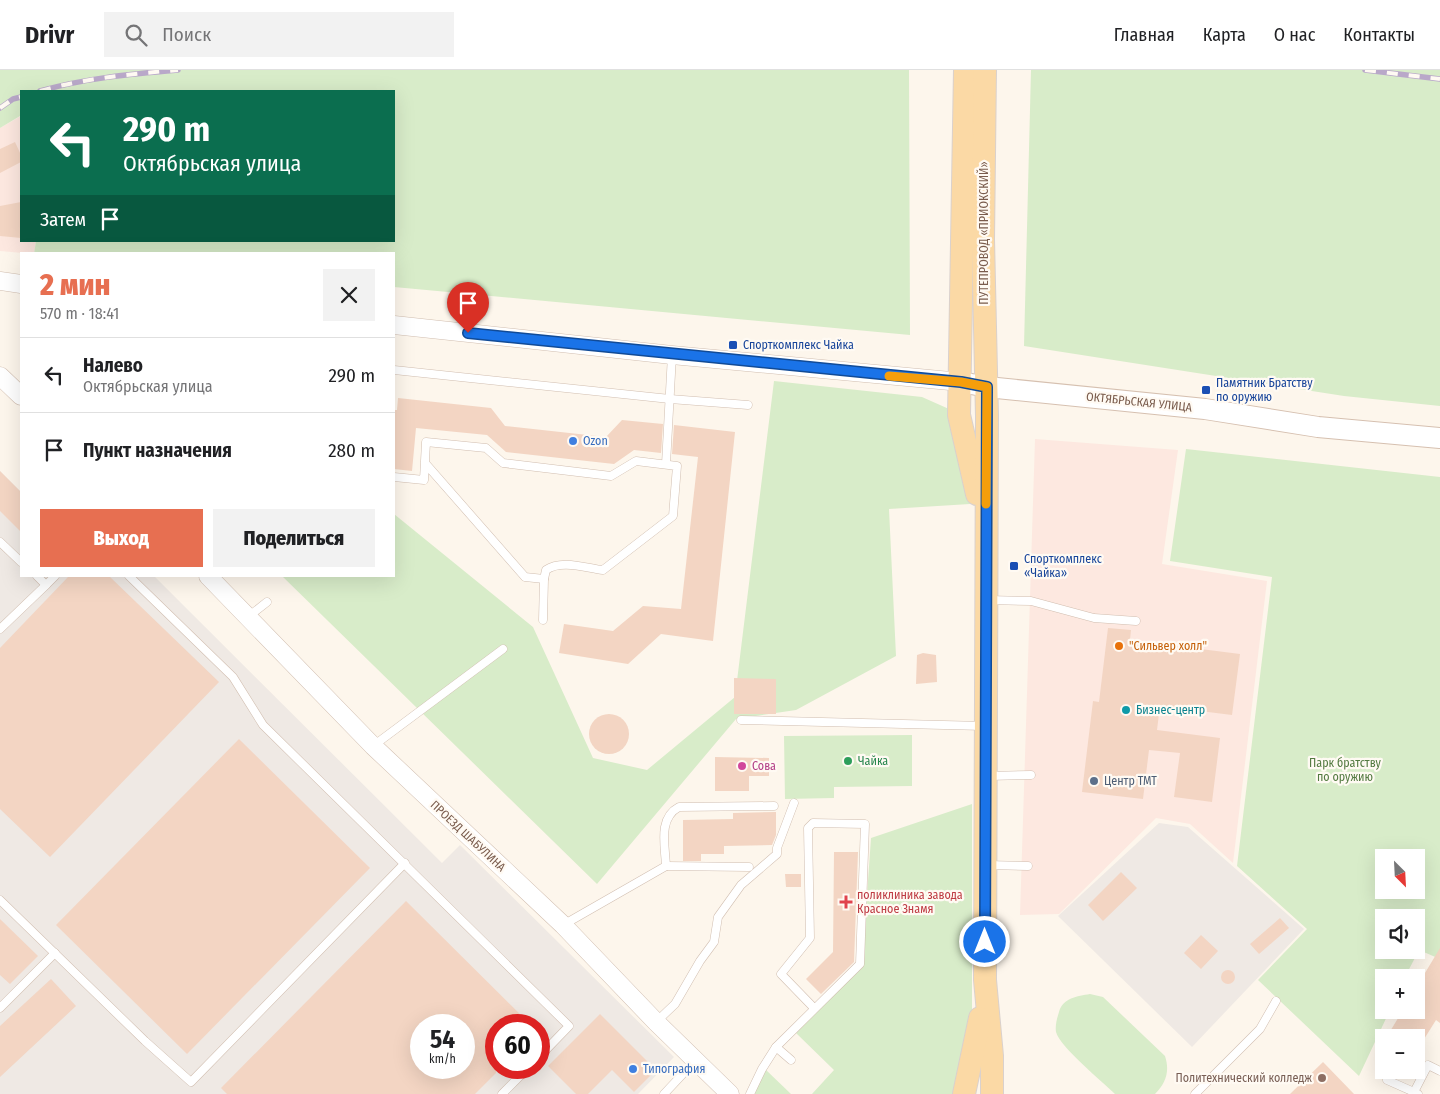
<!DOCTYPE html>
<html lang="ru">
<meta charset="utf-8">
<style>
body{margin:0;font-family:"Fira Sans Condensed",sans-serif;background:#f2f2f2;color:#202124;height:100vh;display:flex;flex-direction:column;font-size:19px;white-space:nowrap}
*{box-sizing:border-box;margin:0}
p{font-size:16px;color:#757577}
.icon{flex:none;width:28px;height:28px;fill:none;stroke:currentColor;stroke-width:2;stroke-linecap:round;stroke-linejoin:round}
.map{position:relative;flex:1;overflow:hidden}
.details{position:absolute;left:20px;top:182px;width:375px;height:325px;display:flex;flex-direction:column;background:#fff;border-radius:0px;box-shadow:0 5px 20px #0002}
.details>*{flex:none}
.guide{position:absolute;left:20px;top:20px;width:375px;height:152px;border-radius:0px;box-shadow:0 5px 20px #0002;background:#0b6e4f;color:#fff;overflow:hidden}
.needle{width:32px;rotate:156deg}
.fabs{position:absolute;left:1375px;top:779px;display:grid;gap:10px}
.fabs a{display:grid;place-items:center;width:50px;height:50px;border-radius:0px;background:#fff;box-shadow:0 5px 20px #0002;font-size:25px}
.speed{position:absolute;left:410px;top:944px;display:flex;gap:10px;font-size:25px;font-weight:700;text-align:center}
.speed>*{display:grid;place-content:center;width:65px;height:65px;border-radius:50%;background:#fff;box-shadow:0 5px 20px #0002;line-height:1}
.speed small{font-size:12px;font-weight:400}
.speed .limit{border:8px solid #d22;background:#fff;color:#111}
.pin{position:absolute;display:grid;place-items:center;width:42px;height:42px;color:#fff;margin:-51px -21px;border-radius:50% 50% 50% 0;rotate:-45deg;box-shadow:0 0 5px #0007}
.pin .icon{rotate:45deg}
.me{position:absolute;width:55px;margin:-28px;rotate:0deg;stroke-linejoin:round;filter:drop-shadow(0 0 4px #0008)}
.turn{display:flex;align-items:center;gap:18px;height:105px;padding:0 20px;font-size:22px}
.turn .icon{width:65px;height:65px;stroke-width:2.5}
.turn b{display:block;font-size:35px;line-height:42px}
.then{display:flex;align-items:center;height:48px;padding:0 20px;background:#0003;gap:10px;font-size:19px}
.round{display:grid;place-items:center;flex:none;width:52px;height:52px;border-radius:0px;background:#f2f2f2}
.summary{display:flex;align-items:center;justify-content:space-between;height:85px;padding:0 20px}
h1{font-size:30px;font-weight:800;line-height:38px;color:#e76f51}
.cta{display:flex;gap:10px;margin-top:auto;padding:10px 20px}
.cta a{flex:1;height:58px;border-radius:0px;background:#e76f51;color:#fff;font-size:20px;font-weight:800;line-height:58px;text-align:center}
.cta a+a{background:#f2f2f2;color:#202124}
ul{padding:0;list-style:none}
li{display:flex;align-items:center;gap:15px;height:75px;padding:0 20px;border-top:1px solid #e0e0e0}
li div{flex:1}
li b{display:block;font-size:19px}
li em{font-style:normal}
header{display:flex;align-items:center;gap:30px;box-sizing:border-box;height:70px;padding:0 25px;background:#fff;border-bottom:1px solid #e0e0e0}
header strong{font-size:24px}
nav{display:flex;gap:28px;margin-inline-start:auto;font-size:18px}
.search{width:350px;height:45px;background:#f2f2f2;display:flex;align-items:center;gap:12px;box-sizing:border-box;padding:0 18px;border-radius:0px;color:#757577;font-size:19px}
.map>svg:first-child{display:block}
.commercial{fill:#fde8e0}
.industrial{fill:#efe9e4;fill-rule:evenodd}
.green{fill:#d8ecc9;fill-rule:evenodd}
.building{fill:#f3d5c3;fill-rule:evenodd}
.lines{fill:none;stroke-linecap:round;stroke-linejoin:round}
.service-casing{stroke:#d1beb0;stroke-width:9}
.tertiary-casing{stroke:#d1beb0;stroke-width:19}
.secondary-casing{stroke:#d6c0b0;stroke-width:22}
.primary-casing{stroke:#dad1cd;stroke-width:24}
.service{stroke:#fff;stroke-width:8}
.tertiary{stroke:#fff;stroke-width:18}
.secondary{stroke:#fff;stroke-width:20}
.primary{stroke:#fbd9a5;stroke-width:22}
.rail-casing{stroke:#b9a8c9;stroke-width:5.5}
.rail{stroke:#fffaf3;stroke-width:4;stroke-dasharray:11;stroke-linecap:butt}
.route-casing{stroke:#114b97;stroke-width:12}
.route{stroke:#1a73e8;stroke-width:9}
.slow{stroke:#f59e0b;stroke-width:9}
.transit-dot{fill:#1a4fb4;stroke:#fffaf3;stroke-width:2}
.shop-dot{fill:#3f7fe0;stroke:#fffaf3;stroke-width:2}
.food-dot{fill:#e8710a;stroke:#fffaf3;stroke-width:2}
.culture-dot{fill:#0f9aa8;stroke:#fffaf3;stroke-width:2}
.leisure-dot{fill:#2e9e5b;stroke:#fffaf3;stroke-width:2}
.hotel-dot{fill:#d1479c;stroke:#fffaf3;stroke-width:2}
.service-dot{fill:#5c6f8a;stroke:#fffaf3;stroke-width:2}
.health-dot{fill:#e0444e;stroke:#fffaf3;stroke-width:2}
.education-dot{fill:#8d6e63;stroke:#fffaf3;stroke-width:2}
.labels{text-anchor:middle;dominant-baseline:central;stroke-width:4.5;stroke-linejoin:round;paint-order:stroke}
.street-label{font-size:12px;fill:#7a5c4d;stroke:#fffaf3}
.transit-label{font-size:12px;fill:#164399;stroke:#fffaf3;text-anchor:start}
.shop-label{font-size:12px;fill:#366cbe;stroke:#fffaf3;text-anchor:start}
.food-label{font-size:12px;fill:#c56008;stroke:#fffaf3;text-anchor:start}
.culture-label{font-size:12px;fill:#0d838f;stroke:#fffaf3;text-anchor:start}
.leisure-label{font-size:12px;fill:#27864d;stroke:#fffaf3;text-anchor:start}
.park-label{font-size:12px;fill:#537a41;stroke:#fffaf3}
.hotel-label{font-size:12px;fill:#b23c85;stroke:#fffaf3;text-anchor:start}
.service-label{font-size:12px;fill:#4e5e75;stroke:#fffaf3;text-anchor:start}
.health-label{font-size:12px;fill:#be3a42;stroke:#fffaf3;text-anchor:start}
.education-label{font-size:12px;fill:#785e54;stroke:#fffaf3;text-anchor:end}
</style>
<header>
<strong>Drivr</strong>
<div class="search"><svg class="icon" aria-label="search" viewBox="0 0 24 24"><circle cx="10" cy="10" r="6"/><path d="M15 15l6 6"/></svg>Поиск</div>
<nav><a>Главная</a><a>Карта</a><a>О нас</a><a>Контакты</a></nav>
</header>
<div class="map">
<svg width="1440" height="1024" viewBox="0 0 1440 1024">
<rect width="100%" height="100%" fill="#fdf6ec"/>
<g class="commercial">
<polygon points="21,46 21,171 36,171 34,184 0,181 0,58"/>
<polygon points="1035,369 1178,380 1162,494 1267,511 1233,793 1190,754 1156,748 1059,844 1020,845"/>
</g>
<g class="industrial">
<path d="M0 401 21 422V506H154L442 793 460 775 674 987 638 1024H0ZM421 955H464V998H421ZM496 955H539V998H496Z"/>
<polygon points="1159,753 1188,757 1304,859 1192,977 1058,846"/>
</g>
<g class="green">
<polygon points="0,0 909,0 910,265 394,217 394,184 34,184 36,171 394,171 394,21 21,21 21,48 20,46 0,58"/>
<polygon points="1031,0 1440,0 1440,336 1344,326 1024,276"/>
<polygon points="774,311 922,327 949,339 956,364 970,434 889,439 896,586 796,640 736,649 597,814 282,506 394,506 394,444 533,557 593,688 647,700 735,627"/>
<path d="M1186 379 1440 407V889L1419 880 1405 907 1384 908V940H1390L1359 1006 1258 910 1307 859 1237 796 1272 507 1170 491ZM1384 788H1416V820H1384ZM1384 848H1416V880H1384Z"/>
<polygon points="912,665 912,716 834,717 834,728 785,729 784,666"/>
<polygon points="972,734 972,951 955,1024 812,1024 834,1000 796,963 862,897 871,768"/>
<path d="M1090 924 1103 927 1165 986C1170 1001 1166 1013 1155 1024H1115C1102 1011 1060 977 1056 962 1055 956 1057 948 1059 942 1063 928 1077 926 1090 924Z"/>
<polygon points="765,999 791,1024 752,1024"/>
</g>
<g class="building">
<polygon points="15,72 21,85 21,92 0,103 0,79"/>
<polygon points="21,132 21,168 0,166 0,136"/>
<polygon points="398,328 491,338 505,356 606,367 622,350 663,354 661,383 634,380 614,394 506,382 487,365 416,358 412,401 394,399 394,340 397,340"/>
<polygon points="674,355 735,362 713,571 661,564 628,594 559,583 564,554 613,561 643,536 681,539 698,387 672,384"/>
<polygon points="0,401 21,422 21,462 0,441"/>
<polygon points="69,506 109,506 219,612 50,787 0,739 0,578"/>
<polygon points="1108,558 1131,560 1130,570 1240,584 1232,645 1160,636 1157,660 1220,668 1212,732 1174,727 1180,683 1149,680 1143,729 1082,722 1093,631 1099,632"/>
<polygon points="923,583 936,585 937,612 916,614 917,585"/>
<polygon points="734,608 776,609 776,644 734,644"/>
<circle cx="609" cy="664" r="20"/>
<polygon points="239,669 370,798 187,984 56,855"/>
<polygon points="715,687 769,688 769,706 749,706 749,721 715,721"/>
<polygon points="776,742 776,765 772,775 724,776 724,784 701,784 701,791 683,791 683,750 733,749 733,743"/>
<polygon points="834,782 858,782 854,892 821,924 806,909 833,882"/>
<polygon points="1121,802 1137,818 1103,851 1088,835"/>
<polygon points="785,804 801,804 801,817 786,817"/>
<path d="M406 831 531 955H496V1003L475 1024H227L221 1018ZM421 955H464V998H421Z"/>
<polygon points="1280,848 1289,858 1259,884 1250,874"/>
<polygon points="0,849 38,886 10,914 0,905"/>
<polygon points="1201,865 1218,881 1201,899 1184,883"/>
<polygon points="1440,878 1440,953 1436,950 1416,982 1416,968 1386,968 1403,940 1416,940 1416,918"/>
<circle cx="1228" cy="907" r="7"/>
<polygon points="51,909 76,936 0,1007 0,956"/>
<polygon points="600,944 656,1000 634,1022 612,1000 588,1024 576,1024 548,996"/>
<polygon points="1323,992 1354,1024 1290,1024"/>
</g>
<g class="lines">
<g class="service-casing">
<g id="service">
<polyline points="394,300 670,329 748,335"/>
<polyline points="666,394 672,285"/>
<path d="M394 407 424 410 426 372 486 378 503 393 611 406 636 391 677 396 673 446 603 500C586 498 561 489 546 500L544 509 525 507 425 393"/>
<polyline points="0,472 21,492"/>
<polyline points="37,506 46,515 55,506"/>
<polyline points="129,506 233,607 263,655 569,956 539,987"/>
<polyline points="988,530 1031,531 1094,548 1136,551"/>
<polyline points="248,547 267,532"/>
<polyline points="543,550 544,509"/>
<polyline points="0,559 46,515"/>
<polyline points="741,650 984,656"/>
<polyline points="373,676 503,579"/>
<polyline points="988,706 1031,705"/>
<polyline points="987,795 1028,796"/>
<polyline points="666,796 749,797"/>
<polyline points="0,830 145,971 191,1012 405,793"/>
<path d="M563 855 666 796C665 775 658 748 679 737L774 736"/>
<polyline points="0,938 55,883"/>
<polyline points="656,952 675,934 700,891 714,872 718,847 741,815 777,784 777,778 794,733"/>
<polyline points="776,977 791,990"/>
<polyline points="1387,1010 1414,1022"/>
<polyline points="502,1024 528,998"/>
<polyline points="664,1024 695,991"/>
<polyline points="750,1024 762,999 776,977 860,894 865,754 813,753 808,758 810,868 781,904 814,938"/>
<polyline points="1195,1024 1260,959 1276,931"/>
<polyline points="1418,1024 1414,1022 1428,995 1440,1001"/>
</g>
</g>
<g class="tertiary-casing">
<g id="tertiary">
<polyline points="0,211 21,214"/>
<polyline points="394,255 672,285 961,312"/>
<polyline points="0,306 21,326"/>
<polyline points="208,506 373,676 563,855 656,952 730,1024"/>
</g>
</g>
<g class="secondary-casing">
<polyline id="secondary" points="961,312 987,317 1205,339 1318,357 1440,368"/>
</g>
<g class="primary-casing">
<g id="primary">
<polyline points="965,0 959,345 977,424"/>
<polyline points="985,0 983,169 987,346 985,910 992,986 992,1024"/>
<polyline points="964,1024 980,948"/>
</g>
</g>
<use href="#service" class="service"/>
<use href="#tertiary" class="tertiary"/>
<use href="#secondary" class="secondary"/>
<use href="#primary" class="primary"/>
<g class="rail-casing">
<g id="rail">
<polyline points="1365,0 1440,9"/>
<path d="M40 21C86 8 131 4 178 0"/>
<polyline points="0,38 13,29 21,27"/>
</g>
</g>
<use href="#rail" class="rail"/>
</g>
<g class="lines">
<g class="route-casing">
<polyline id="route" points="468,263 961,312 987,317 985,872"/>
</g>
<use href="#route" class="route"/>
<polyline class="slow" points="889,306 961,312 987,317 986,434"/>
</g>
<g class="transit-dot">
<rect x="728" y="270" width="10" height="10" rx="2.5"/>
<rect x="1201" y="315" width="10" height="10" rx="2.5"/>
<rect x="1009" y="491" width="10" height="10" rx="2.5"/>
</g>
<g class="shop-dot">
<circle cx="573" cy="371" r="5"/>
<circle cx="633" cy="999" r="5"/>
</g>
<circle class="food-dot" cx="1119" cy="576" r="5"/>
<circle class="culture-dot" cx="1126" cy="640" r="5"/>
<circle class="leisure-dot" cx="848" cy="691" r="5"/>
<circle class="hotel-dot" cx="742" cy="696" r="5"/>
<circle class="service-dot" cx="1094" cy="711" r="5"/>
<path class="health-dot" d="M843.5 824.5h5v5h5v5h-5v5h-5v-5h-5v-5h5z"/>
<circle class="education-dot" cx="1322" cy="1008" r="5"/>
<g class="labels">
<g class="street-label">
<text transform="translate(984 163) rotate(-90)">ПУТЕПРОВОД «ПРИОКСКИЙ»</text>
<text transform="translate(1139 332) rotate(6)">ОКТЯБРЬСКАЯ УЛИЦА</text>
<text transform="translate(468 766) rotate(43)">ПРОЕЗД ШАБУЛИНА</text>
</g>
<g class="transit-label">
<text x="743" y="275">Спорткомплекс Чайка</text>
<text x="1216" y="313">Памятник Братству<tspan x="1216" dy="14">по оружию</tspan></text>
<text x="1024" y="489">Спорткомплекс<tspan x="1024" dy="14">«Чайка»</tspan></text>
</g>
<g class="shop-label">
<text x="583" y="371">Ozon</text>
<text x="643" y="999">Типография</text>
</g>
<g class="food-label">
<text x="1129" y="576">"Сильвер холл"</text>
</g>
<g class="culture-label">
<text x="1136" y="640">Бизнес-центр</text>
</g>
<g class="leisure-label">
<text x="858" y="691">Чайка</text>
</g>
<g class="park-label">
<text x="1345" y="693">Парк братству<tspan x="1345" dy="14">по оружию</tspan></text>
</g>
<g class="hotel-label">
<text x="752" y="696">Сова</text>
</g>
<g class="service-label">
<text x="1104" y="711">Центр ТМТ</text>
</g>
<g class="health-label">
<text x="857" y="825">поликлиника завода<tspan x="857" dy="14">Красное Знамя</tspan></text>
</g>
<g class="education-label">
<text x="1312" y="1008">Политехнический колледж</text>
</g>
</g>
</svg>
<div class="fabs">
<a><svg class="needle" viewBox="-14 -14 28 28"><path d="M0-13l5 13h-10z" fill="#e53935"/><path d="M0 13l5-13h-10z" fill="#757577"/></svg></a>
<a><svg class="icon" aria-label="sound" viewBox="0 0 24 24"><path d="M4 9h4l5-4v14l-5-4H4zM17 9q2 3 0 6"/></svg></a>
<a>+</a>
<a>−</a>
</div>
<div class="speed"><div>54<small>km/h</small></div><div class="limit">60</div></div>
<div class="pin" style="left:468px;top:263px;background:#d93025"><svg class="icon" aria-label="arrive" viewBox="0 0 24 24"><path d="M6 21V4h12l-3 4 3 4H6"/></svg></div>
<svg class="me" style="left:985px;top:872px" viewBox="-20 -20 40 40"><circle r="17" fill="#1a73e8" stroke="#fff" stroke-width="3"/><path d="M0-11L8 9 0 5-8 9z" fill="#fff"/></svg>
<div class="guide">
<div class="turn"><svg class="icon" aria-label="left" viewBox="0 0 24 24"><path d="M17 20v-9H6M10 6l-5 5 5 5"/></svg><div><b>290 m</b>Октябрьская улица</div></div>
<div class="then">Затем<svg class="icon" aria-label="arrive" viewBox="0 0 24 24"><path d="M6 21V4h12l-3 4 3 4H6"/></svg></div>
</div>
<section class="details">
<div class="summary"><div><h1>2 мин</h1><p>570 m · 18:41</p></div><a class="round"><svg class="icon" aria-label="close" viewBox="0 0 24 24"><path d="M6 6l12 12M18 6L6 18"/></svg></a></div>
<ul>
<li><svg class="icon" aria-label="left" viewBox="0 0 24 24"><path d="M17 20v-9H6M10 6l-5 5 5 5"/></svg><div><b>Налево</b><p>Октябрьская улица</p></div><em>290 m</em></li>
<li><svg class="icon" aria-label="arrive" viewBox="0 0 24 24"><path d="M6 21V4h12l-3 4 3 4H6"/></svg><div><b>Пункт назначения</b></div><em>280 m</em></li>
</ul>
<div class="cta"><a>Выход</a><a>Поделиться</a></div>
</section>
</div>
